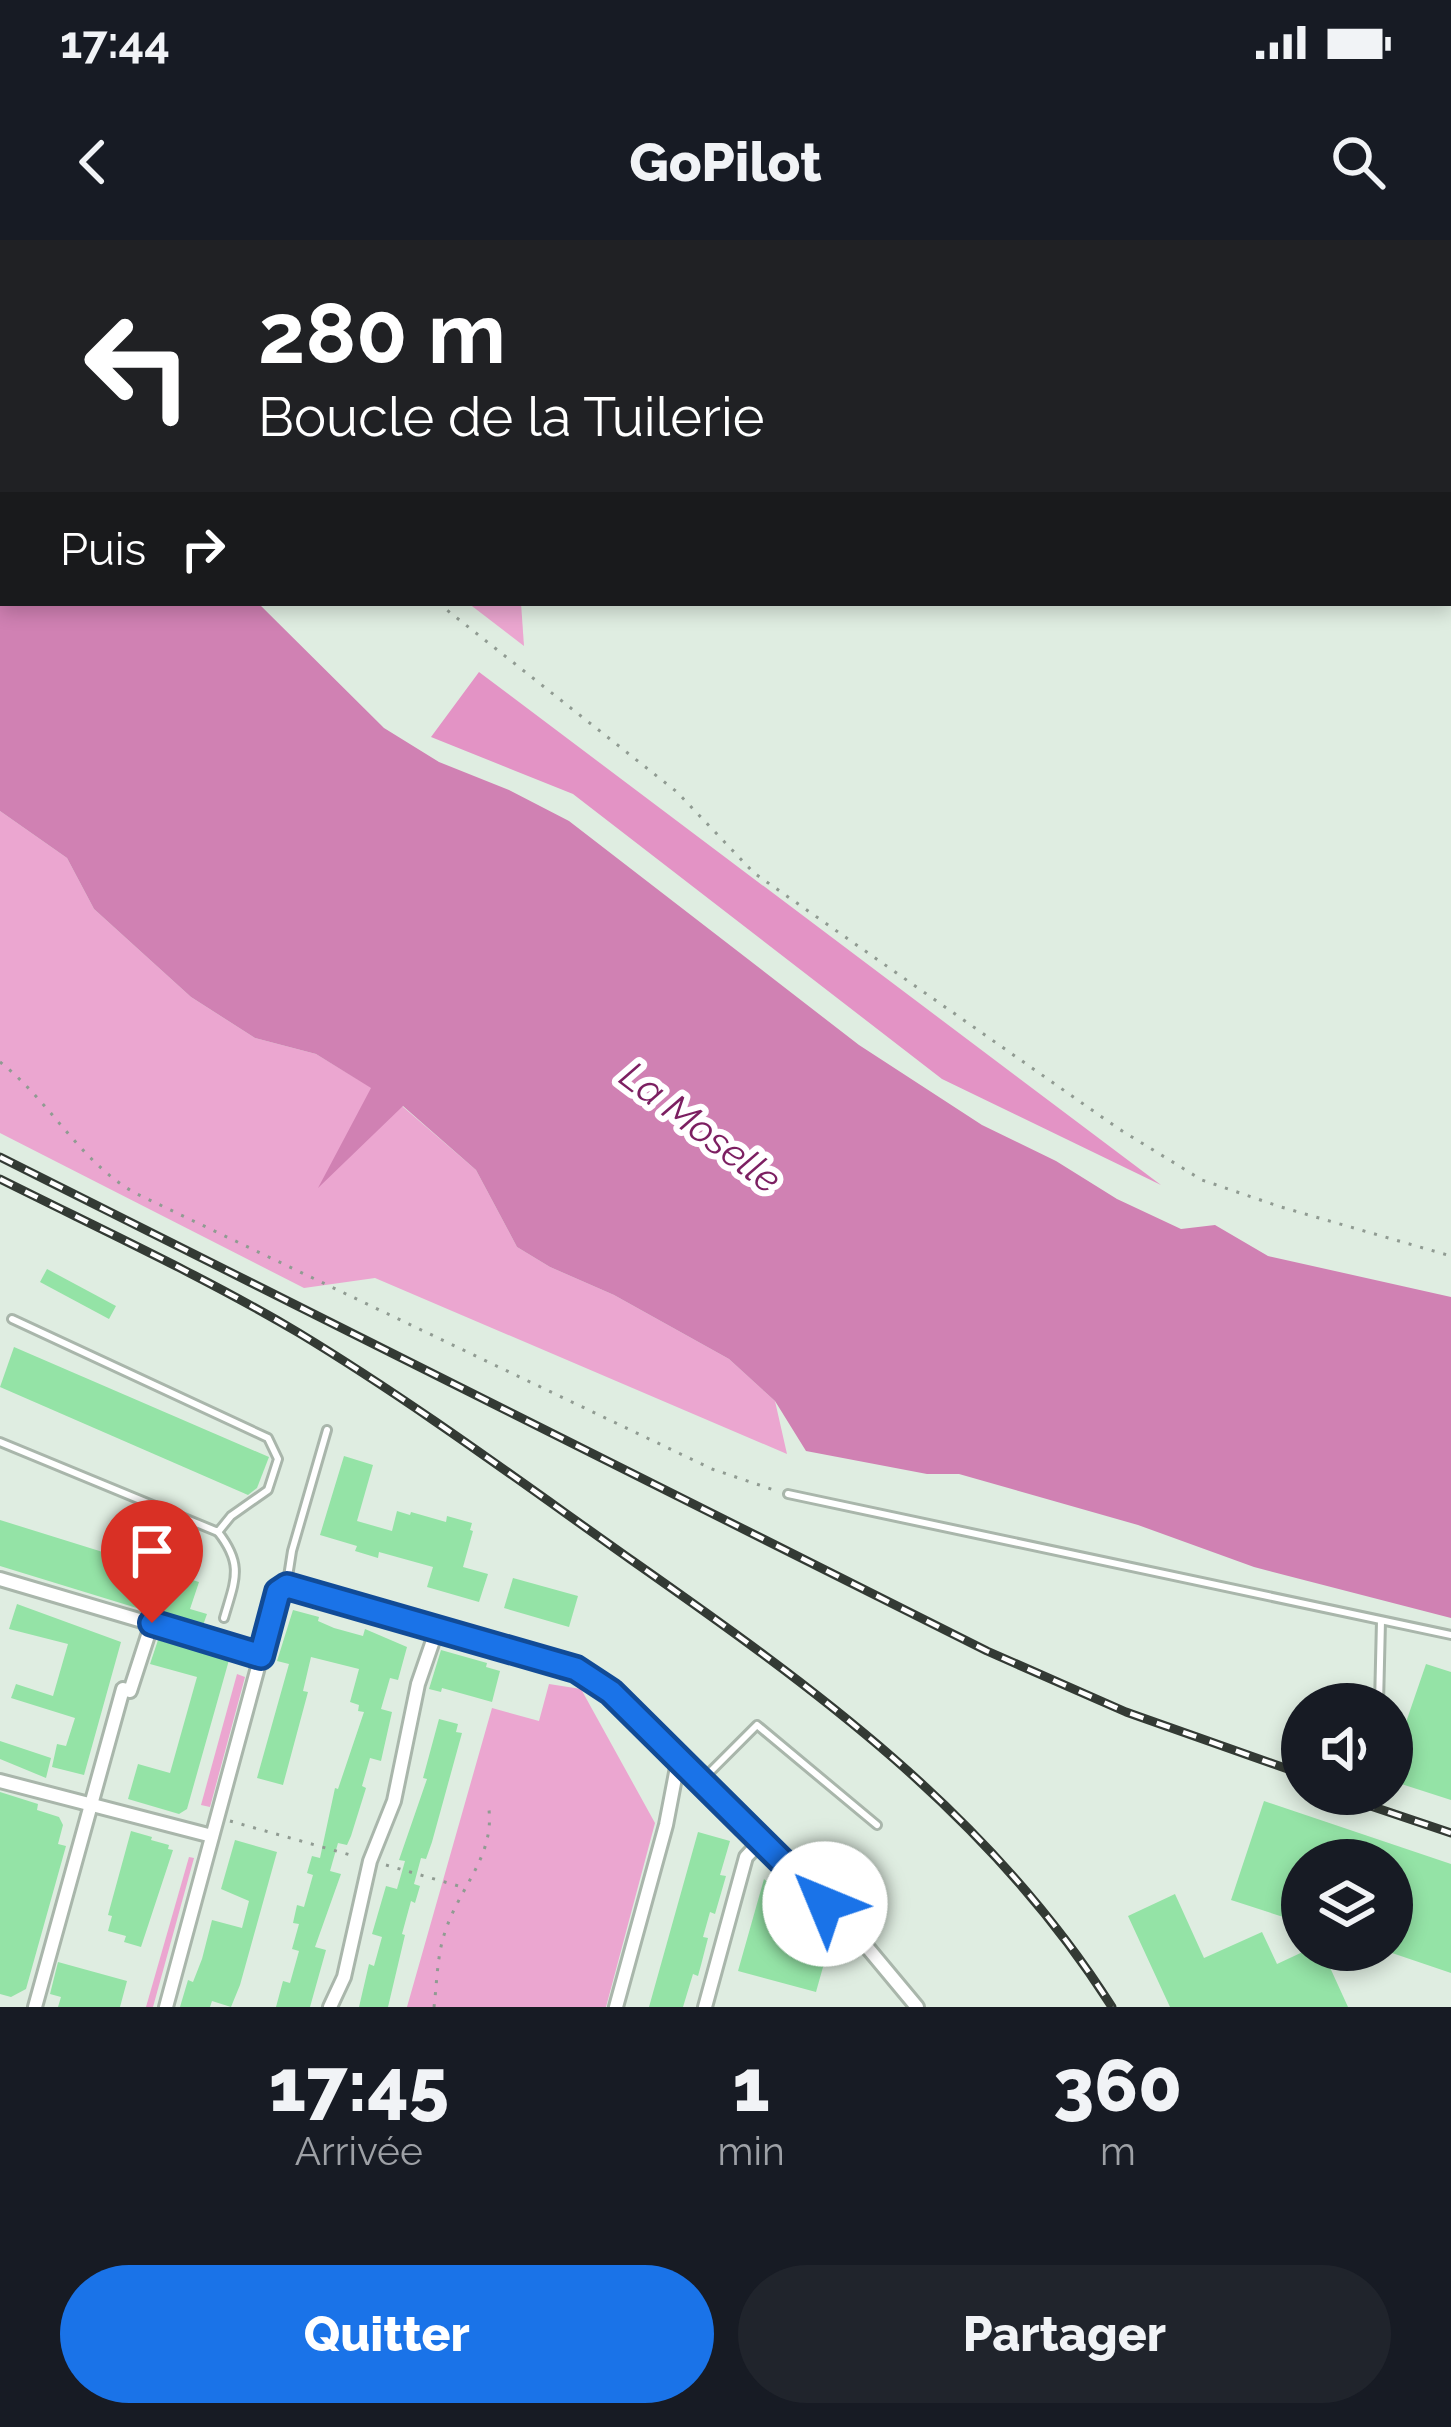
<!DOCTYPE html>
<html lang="fr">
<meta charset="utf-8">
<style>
body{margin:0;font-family:Raleway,sans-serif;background:#20242c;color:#f1f3f6;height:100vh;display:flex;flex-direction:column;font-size:45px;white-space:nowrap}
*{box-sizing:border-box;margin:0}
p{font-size:39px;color:#9ea1a6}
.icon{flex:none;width:66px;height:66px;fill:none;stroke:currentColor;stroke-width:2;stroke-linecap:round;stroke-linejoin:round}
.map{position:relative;height:1767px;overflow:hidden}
.panel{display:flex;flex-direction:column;background:#171b24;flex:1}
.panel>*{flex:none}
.top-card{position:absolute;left:0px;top:0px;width:1452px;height:366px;box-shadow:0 6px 18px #0003;background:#202124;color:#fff;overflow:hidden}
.buttons{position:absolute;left:1281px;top:1443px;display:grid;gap:24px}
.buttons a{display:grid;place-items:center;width:132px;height:132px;border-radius:50%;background:#171b24;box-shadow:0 6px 18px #0003;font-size:60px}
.pin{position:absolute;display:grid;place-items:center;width:102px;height:102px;color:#fff;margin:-123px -51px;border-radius:50% 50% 50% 0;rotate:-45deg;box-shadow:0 0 12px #0007}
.pin .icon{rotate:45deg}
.me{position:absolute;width:132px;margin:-66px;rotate:315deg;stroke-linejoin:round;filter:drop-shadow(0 0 9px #0008)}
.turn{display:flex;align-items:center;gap:42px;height:252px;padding:0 60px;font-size:54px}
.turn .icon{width:156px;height:156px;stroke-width:2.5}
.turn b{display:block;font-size:84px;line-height:102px}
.then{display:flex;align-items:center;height:114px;padding:0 60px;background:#0003;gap:24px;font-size:45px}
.eta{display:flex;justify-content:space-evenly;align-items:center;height:204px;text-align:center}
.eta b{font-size:72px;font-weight:800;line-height:84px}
.cta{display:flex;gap:24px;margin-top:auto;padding:24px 60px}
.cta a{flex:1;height:138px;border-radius:72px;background:#1a73e8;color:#fff;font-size:48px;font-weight:800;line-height:138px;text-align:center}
.cta a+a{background:#20242c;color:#f1f3f6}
.status{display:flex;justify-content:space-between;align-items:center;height:84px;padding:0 60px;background:#171b24;direction:ltr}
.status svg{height:33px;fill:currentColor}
header{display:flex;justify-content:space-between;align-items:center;height:156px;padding:0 60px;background:#171b24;font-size:54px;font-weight:800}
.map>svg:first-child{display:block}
.green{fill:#eba6d0}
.forest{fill:#e393c5}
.water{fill:#d081b3}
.building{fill:#94e3a6}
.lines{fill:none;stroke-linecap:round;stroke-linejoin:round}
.service-casing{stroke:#a9b6ab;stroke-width:12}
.minor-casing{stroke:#a9b6ab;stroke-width:18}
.path{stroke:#909b92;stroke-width:3;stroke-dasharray:3 9;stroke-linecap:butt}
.service{stroke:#fff;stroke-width:6}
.minor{stroke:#fff;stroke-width:12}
.rail-casing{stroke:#333a34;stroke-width:9}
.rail{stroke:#fff;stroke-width:4.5;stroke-dasharray:14;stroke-linecap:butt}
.route-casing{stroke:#114b97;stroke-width:30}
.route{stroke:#1a73e8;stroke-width:21}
.labels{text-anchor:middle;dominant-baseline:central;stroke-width:12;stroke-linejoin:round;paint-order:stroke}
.water-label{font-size:39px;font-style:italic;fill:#7c1f61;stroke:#fff}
</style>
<div class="status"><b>17:44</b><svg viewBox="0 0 49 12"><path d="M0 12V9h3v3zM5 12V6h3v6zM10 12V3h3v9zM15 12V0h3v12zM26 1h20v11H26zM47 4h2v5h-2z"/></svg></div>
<header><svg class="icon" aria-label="back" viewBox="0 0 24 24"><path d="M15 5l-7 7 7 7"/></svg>GoPilot<svg class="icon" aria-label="search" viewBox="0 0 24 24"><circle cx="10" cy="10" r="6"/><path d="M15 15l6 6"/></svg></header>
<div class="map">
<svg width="1451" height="1767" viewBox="0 0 1451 1767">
<rect width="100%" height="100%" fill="#dfede1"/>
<g class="green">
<polygon points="468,363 521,363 524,406"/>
<polygon points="0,571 67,618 94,669 191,757 255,798 316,814 372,848 321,944 402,866 476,930 517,1007 550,1027 614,1055 729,1119 775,1161 787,1214 375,1038 304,1048 0,893"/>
<polygon points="237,1434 245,1437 210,1567 201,1565"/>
<polygon points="549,1444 581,1449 655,1583 606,1767 407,1767 492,1468 539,1481"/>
<polygon points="189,1617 194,1618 153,1767 146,1767"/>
</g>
<polygon class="forest" points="479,432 1161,945 942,839 573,554 431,497"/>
<polygon class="water" points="0,147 3,363 258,363 384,488 439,522 509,550 569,581 859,805 982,885 1056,921 1117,959 1181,989 1215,985 1268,1016 1451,1057 1451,1378 1254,1327 1138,1285 959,1234 927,1234 806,1211 775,1161 729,1119 614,1055 550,1027 517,1007 476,930 403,866 318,948 371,848 316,814 255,798 191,757 94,669 67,618 0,571"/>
<g class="building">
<polygon points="47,1029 116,1066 109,1079 40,1042"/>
<polygon points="14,1107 269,1217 257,1248 248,1255 0,1147"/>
<polygon points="344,1216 373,1225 357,1281 392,1291 397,1271 410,1275 411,1272 446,1282 447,1276 472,1283 470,1290 473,1291 463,1327 488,1334 479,1362 427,1347 433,1327 379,1312 378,1318 355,1311 357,1306 320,1295"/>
<polygon points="0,1280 199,1342 190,1369 207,1374 202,1388 0,1326"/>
<polygon points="513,1338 578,1356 569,1387 504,1368"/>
<polygon points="17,1364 121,1402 84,1535 52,1527 57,1504 66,1506 75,1478 11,1458 16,1444 53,1456 68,1404 9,1389"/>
<polygon points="293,1370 319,1377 318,1381 334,1388 363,1396 365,1389 407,1407 398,1440 390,1438 381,1469 392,1472 381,1521 370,1518 362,1546 366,1548 351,1596 347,1605 338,1603 330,1631 341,1634 315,1707 326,1710 310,1767 276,1767 283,1741 290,1743 299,1711 292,1709 299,1684 293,1683 297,1665 304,1667 313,1635 307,1633 312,1616 320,1618 335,1548 338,1549 364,1472 358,1471 359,1465 350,1462 359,1429 311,1417 303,1451 308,1452 283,1545 257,1538 289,1424 277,1421"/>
<polygon points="158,1400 229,1420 187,1569 179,1574 128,1559 138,1524 170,1533 197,1437 150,1424"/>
<polygon points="441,1410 487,1423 486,1427 500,1431 492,1462 442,1448 441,1452 429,1449"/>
<polygon points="1426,1424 1451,1432 1451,1560 1392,1541 1392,1523"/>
<polygon points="439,1479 458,1484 456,1492 462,1493 432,1602 426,1619 421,1618 414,1644 420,1646 415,1663 411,1661 402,1694 405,1695 388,1767 359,1767 369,1724 374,1726 382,1697 372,1694 386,1646 397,1649 405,1621 399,1620 427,1539 423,1538"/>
<polygon points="0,1501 51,1518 46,1538 0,1519"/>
<polygon points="0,1552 38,1564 37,1570 59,1577 63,1585 58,1604 66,1606 26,1749 11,1757 0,1754"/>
<polygon points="1264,1561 1451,1624 1451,1733 1392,1713 1392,1620 1302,1620 1302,1683 1231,1660"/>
<polygon points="131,1591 152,1597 151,1600 169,1605 168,1609 173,1610 141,1707 124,1702 126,1696 108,1691 112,1676 108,1675"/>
<polygon points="698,1592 730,1601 720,1635 726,1636 715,1674 710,1672 703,1697 708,1698 701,1725 698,1736 693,1734 683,1767 649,1767"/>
<polygon points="235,1600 277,1612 240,1745 231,1767 212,1761 210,1767 180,1767 188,1740 193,1742 202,1719 212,1680 242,1688 249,1661 221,1649"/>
<polygon points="764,1639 797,1668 787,1704 813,1712 817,1698 830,1702 816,1752 738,1731"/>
<polygon points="1175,1654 1204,1718 1262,1692 1277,1724 1307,1710 1322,1710 1348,1767 1170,1767 1128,1676"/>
<polygon points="58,1722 127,1741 120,1767 58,1767 61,1757 50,1754"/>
</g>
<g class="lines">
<g class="service-casing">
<g id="service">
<polyline points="0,1202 218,1292 231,1276 268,1250 278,1219 268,1198 12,1079"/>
<polyline points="788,1254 1451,1395"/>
<path d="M218 1292C244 1325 235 1340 224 1378"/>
<polyline points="287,1343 292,1311 327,1190"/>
<polyline points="1379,1464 1381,1381"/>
<polyline points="1392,1484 1395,1489"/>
<polyline points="704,1538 757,1485 877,1585"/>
</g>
</g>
<g class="minor-casing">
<g id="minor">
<polyline points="0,1339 261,1416 166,1767"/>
<polyline points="261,1416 278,1352 287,1346 301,1349 576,1429 606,1447 679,1517 666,1585 616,1767"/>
<polyline points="679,1517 857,1695 917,1767"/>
<polyline points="0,1541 212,1596"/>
<polyline points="35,1767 123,1449 130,1451 152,1383"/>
<polyline points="330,1767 344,1737 370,1621 394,1561 418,1444 437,1389"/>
<polyline points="705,1767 746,1617 762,1600"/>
</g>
</g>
<g class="path">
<polyline points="1124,0 1124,3"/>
<polyline points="0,19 3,22"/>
<polyline points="438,363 677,552 754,633 1119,889 1202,940 1281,967 1451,1016"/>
<path d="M0 822C50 861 79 921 135 953L712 1229 777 1251"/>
<polyline points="230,1581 354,1616"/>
<polyline points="386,1625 462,1647"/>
<path d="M434 1767C437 1743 437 1715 445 1692 459 1648 494 1617 489 1570"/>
</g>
<use href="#service" class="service"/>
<use href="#minor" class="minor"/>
<g class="rail-casing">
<g id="rail">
<polyline points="0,917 987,1411 1126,1472 1302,1534"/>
<path d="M0 939C100 989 203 1036 299 1093 413 1162 521 1242 630 1319 814 1448 989 1573 1112 1767"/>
<polyline points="1335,1554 1451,1593"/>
</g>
</g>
<use href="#rail" class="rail"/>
</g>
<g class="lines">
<g class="route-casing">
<polyline id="route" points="152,1383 261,1416 278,1352 287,1346 576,1429 611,1452 825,1664"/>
</g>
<use href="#route" class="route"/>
</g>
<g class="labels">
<g class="water-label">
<text transform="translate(701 887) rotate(37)">La Moselle</text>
</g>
</g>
</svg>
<div class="buttons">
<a><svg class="icon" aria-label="sound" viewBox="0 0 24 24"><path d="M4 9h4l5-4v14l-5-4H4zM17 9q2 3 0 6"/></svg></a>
<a><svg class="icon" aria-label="layers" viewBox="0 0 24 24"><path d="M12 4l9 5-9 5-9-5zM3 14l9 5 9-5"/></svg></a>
</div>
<div class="pin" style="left:152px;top:1383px;background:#d93025"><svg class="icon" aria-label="arrive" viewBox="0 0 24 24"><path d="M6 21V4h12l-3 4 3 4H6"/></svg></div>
<svg class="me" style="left:825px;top:1664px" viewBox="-20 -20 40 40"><circle r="19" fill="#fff"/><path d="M0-13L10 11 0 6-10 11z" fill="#1a73e8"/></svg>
<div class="top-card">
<div class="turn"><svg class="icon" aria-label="left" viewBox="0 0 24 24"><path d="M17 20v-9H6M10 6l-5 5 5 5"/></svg><div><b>280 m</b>Boucle de la Tuilerie</div></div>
<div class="then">Puis<svg class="icon" aria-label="right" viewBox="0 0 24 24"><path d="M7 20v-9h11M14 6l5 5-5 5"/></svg></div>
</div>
</div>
<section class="panel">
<div class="eta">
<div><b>17:45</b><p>Arrivée</p></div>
<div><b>1</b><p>min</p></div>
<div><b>360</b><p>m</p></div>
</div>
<div class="cta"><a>Quitter</a><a>Partager</a></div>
</section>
